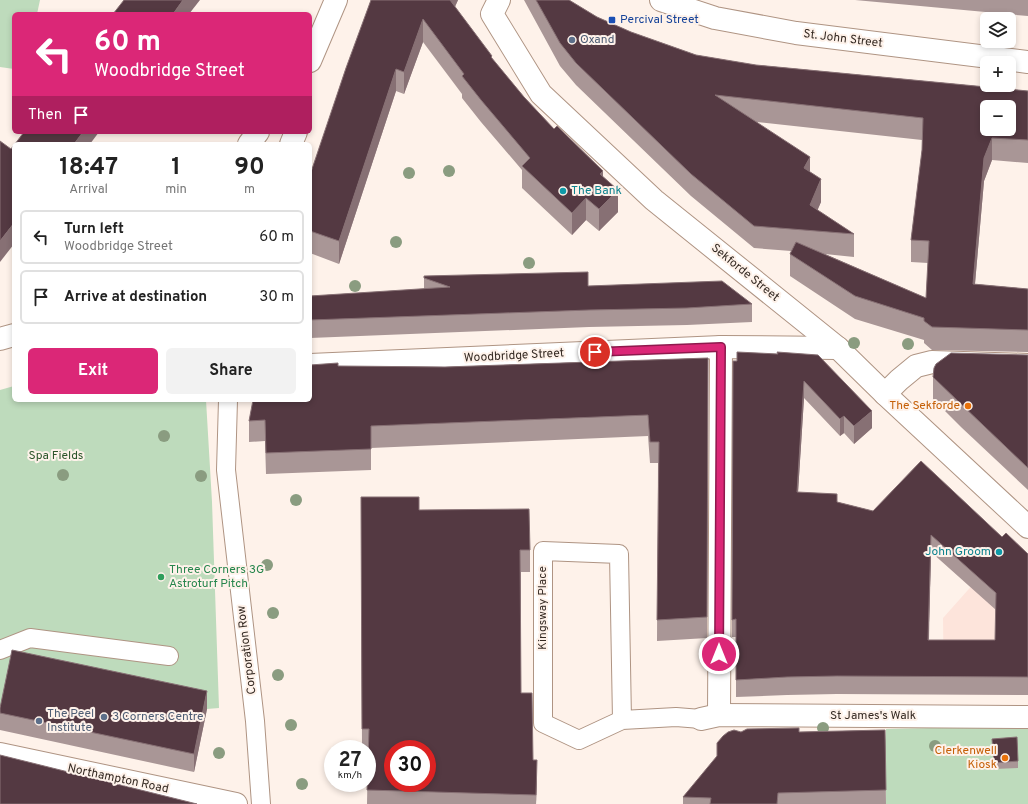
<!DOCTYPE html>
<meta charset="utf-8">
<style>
body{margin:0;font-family:Overpass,sans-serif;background:#f2f2f2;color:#222;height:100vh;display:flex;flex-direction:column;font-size:15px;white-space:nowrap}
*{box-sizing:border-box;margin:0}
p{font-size:13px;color:#767676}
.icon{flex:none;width:22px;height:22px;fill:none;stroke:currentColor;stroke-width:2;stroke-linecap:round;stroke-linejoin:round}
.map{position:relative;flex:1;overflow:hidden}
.details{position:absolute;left:12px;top:142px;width:300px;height:260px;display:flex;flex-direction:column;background:#fff;border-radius:6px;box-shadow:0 2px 6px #0003}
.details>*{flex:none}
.hud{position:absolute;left:12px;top:12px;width:300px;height:122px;border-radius:6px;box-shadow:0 2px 6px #0003;background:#db2777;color:#fff;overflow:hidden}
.tools{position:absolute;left:980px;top:12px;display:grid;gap:8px}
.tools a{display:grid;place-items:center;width:36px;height:36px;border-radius:6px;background:#fff;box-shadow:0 2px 6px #0003;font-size:20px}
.speed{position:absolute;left:324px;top:740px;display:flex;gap:8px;font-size:20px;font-weight:700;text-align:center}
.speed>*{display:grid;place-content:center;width:52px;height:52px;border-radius:50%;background:#fff;box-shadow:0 2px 6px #0003;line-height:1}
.speed small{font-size:10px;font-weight:400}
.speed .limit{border:6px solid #d22;background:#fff;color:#111}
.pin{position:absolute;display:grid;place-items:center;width:34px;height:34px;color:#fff;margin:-17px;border:2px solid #fff;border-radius:50%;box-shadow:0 1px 4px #0007}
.me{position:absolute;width:44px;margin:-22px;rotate:0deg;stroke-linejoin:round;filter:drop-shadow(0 0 3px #0008)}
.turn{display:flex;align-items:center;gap:14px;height:84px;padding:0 16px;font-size:18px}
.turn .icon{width:52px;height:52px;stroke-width:2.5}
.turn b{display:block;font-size:28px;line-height:34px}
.then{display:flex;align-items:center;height:38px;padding:0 16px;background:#0003;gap:8px;font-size:15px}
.eta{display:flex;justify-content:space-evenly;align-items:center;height:68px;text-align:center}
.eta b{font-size:24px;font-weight:700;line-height:28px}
.cta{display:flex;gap:8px;margin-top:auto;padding:8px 16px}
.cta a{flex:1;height:46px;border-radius:6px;background:#db2777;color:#fff;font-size:16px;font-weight:700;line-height:46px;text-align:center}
.cta a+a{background:#f2f2f2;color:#222}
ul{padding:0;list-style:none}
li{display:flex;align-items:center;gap:12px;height:54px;margin:0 8px 6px;padding:0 8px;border:2px solid #e0e0e0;border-radius:6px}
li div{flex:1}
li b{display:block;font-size:15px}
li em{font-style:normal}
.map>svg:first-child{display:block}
.commercial{fill:#fde4db}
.green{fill:#bedbbc}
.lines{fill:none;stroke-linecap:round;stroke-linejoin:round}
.lane-casing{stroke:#af9483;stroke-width:20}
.street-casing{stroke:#af9483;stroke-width:24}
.secondary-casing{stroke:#af9483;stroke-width:24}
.lane{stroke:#fff;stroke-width:18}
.street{stroke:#fff;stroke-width:22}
.secondary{stroke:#fff;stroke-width:22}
.tree{fill:#8a9c80}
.wall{fill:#a99696;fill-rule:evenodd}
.shaded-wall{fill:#877074}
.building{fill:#543942;stroke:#877074;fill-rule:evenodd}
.route-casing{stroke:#8e194d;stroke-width:10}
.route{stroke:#db2777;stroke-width:7}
.transit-dot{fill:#1a4fb4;stroke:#fef2ea;stroke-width:1.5}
.service-dot{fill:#5c6f8a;stroke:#fef2ea;stroke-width:1.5}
.culture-dot{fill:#0f9aa8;stroke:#fef2ea;stroke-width:1.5}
.food-dot{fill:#e8710a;stroke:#fef2ea;stroke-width:1.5}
.leisure-dot{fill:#2e9e5b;stroke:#fef2ea;stroke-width:1.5}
.labels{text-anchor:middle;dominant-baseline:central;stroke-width:4;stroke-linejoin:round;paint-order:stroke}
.transit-label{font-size:12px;fill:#164399;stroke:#fef2ea;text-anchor:start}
.street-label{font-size:12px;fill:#352a23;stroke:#fef2ea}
.service-label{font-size:12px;fill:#4e5e75;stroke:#fef2ea;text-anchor:start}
.culture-label{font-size:12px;fill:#0d838f;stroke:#fef2ea;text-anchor:start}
.food-label{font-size:12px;fill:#c56008;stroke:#fef2ea;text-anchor:end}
.park-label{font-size:12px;fill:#2b552a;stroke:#fef2ea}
.leisure-label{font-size:12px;fill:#27864d;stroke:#fef2ea;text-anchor:start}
</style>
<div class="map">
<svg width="1028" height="804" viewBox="0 0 1028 804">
<rect width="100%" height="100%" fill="#fef2ea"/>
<polygon class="commercial" points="1028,571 1028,695 944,694 943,618 976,581"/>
<g class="green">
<polygon points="0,0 40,0 37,14 14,14 14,69 0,67"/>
<polygon points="14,386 14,400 206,400 212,502 219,708 0,726 0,390"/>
<polygon points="976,727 1028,727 1028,804 886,804 885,742 886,729"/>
</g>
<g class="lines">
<g class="lane-casing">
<g id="lane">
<polyline points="228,400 226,470 255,721 261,804"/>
<polyline points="0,650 30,638 169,656"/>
<polyline points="622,720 619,554 543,551 543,723 579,740 622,720 676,717 701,719"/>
</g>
</g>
<g class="street-casing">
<g id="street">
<polyline points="499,0 492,14 541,94 654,200 838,348 885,394 1028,527"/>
<polyline points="310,365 721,347 838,348"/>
<polyline points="885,394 899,380 916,366 932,362 1028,365"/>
<polyline points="719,715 721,347"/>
<polyline points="701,719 719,715 1028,717"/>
<polyline points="0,754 236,804"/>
</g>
</g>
<g class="secondary-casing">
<g id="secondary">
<polyline points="661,0 715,18 796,33 1028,62"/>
<polyline points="310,61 336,0"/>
<polyline points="249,144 258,132"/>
<polyline points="291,144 296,132"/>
<polyline points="0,339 14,335"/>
</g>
</g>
<use href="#lane" class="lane"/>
<use href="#street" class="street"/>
<use href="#secondary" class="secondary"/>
</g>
<g class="tree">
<circle cx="449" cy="171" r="6"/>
<circle cx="409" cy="173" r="6"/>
<circle cx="396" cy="242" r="6"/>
<circle cx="529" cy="263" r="6"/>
<circle cx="355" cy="286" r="6"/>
<circle cx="854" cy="343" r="6"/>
<circle cx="908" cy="344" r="6"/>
<circle cx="164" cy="436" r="6"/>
<circle cx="63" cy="475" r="6"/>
<circle cx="201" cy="476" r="6"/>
<circle cx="296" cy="500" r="6"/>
<circle cx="267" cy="565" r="6"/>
<circle cx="273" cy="613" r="6"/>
<circle cx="278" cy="675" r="6"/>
<circle cx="291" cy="725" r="6"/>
<circle cx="823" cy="728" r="6"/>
<circle cx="935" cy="746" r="6"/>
<circle cx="219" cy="753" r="6"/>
<circle cx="302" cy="784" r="6"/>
</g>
<g class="wall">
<polygon points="371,0 458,0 455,7 492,59 524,97 554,129 603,177 618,212 599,231 586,220 572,235 522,188 522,170 481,122 462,98 462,94 423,42 404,94 396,91 339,264 310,253 310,175"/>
<path d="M524 0H569L597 17 631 32 696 55 756 65 1028 91V163L992 160 984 181 975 284 1028 289V352L932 350 924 343V340L855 319 790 276V254L791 251 754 248 691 196 576 85 560 66ZM757 122 922 140V150L911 240V262L928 263 926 298 825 254 854 257V234L817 210 821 202 810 172Z"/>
<polygon points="855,0 1028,0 1028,16"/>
<polygon points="424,276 588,286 752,304 752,322 687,325 589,327 310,338 310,296 424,289"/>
<path d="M777 352 872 428 854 444 844 433 840 436 804 398 798 492 873 511 1002 537 1028 554V695L837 694 787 695 736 697V637H732V620L737 361 777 354ZM931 552 996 610 995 640H929Z"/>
<polygon points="1028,355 1028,490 961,427 933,399 933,377"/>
<polygon points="708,358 707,638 657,641 658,463 650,463 648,436 371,448 371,470 266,474 265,441 249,442 249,421 338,366 445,367"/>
<polygon points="361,497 419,510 530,550 530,572 521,572 521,693 533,760 537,782 536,804 367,804 368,751 367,751 367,749 362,749"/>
<polygon points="0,708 207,709 194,772 0,730"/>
<polygon points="885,730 886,804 683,804 683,797 741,732 799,732"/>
<polygon points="992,739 1018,761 1018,768 994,769"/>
</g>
<g class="shaded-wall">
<polygon points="183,0 200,0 189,14 173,14"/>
<polygon points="448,0 458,0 448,21"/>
<polygon points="423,19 423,42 404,94 404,72"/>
<polygon points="396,69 396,91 339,264 339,241"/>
<polygon points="83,132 99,132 90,144 74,144"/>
<polygon points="992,138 992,160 984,181 973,306 973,284 984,158"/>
<polygon points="810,157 810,179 804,168"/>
<polygon points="603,171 603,193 600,174"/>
<polygon points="821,179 821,202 810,228 810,205"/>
<polygon points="618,190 618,212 599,231 599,209"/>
<polygon points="586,198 586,220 572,235 572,213"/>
<polygon points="14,223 14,244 0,262 0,241"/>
<polygon points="804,381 804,398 797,509 797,492"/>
<polygon points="872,411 872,428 854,444 854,426"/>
<polygon points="844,416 844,433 840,436 840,419"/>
<polygon points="931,535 931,552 928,658 928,640"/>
<polygon points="207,691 207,709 194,772 194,754"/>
<polygon points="537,760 537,782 536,804"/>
</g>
<g class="building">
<polygon points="124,0 183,0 173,14 113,14"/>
<polygon points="371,0 450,0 492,56 491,57 524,97 554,129 557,126 603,171 600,174 618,190 599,209 586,198 572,213 522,166 530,158 481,100 462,76 464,74 423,19 404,72 396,69 339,241 310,231 310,175 346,68"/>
<path d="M536 0H569L597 17 631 32 696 55 756 65 1028 91V140L992 138 984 158 973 284 1028 289V330L932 327 924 321V318L855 296 790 254 796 242 926 298 929 241 911 240 922 150 923 118 715 95 810 157 804 168 821 179 810 205 854 234 754 226 691 174 576 63 560 43ZM987 107H1009V129H987Z"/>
<polygon points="24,132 83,132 74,144 15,144"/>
<polygon points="0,141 11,149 14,145 14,223 0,241"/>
<polygon points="588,272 588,286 722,281 752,304 687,308 589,310 310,320 310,296 450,287 424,278 424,276"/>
<path d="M737 352 778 354 777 352 818 355 872 411 854 426 844 416 840 419 804 381 797 492 837 494V502L873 511 921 461 1002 537 1006 533 1028 554V677L837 676 787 677 736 680V619L732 620 733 361H737ZM931 535 996 593 995 640H928Z"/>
<polygon points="951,353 1028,355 1028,468 961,404 933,377 934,368 936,364"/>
<polygon points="708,358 707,617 657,620 659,442 650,442 648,415 371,426 371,449 266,453 265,420 249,421 253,400 310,400 310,365 338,363 338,366 445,367"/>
<path d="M361 497H419V510L529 509 530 550H520L521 693H532L533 760H537L536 795 367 790 369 729H362ZM393 749H427V783H393Z"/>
<polygon points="12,650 207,691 194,754 0,713 0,708"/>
<polygon points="799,728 799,732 885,730 886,790 778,793 777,804 710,804 711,798 683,797 717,756 717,743 723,736 728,732 734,730 741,732 747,729"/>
<polygon points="1017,737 1018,761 994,763 992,739"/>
<polygon points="0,755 197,804 0,804"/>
</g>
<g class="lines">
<g class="route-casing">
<polyline id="route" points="595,352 721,347 719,654"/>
</g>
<use href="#route" class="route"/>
</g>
<rect class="transit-dot" x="608" y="16" width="8" height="8" rx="2"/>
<g class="service-dot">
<circle cx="572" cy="40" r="4"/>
<circle cx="104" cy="717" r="4"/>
<circle cx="39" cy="721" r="4"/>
</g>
<g class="culture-dot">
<circle cx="563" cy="191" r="4"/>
<circle cx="999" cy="552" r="4"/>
</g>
<g class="food-dot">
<circle cx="968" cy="406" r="4"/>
<circle cx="1005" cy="758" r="4"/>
</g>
<circle class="leisure-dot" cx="161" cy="577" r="4"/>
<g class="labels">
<g class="transit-label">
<text x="620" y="20">Percival Street</text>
</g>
<g class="street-label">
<text transform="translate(843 39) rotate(7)">St. John Street</text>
<text transform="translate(745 273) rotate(39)">Sekforde Street</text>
<text transform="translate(514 356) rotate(-3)">Woodbridge Street</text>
<text transform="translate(543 608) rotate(-90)">Kingsway Place</text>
<text transform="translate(247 650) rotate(-97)">Corporation Row</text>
<text x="873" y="716">St James's Walk</text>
<text transform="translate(118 779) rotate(12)">Northampton Road</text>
</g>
<g class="service-label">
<text x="580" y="40">Oxand</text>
<text x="47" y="714">The Peel<tspan x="47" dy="14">Institute</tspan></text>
<text x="112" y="717">3 Corners Centre</text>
</g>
<g class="culture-label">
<text x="571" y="191">The Bank</text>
<text x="991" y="552" text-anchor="end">John Groom</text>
</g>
<g class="food-label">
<text x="960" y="406">The Sekforde</text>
<text x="997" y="751">Clerkenwell<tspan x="997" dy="14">Kiosk</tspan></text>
</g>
<g class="park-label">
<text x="56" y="456">Spa Fields</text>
</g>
<g class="leisure-label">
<text x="169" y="570">Three Corners 3G<tspan x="169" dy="14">Astroturf Pitch</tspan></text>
</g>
</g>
</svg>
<div class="tools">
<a><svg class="icon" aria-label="layers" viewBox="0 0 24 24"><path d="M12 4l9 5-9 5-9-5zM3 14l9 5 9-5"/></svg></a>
<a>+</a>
<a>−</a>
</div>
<div class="speed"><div>27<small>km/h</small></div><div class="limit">30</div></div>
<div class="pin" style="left:595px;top:352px;background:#d93025"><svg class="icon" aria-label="arrive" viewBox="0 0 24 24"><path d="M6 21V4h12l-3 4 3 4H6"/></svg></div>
<svg class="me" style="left:719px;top:654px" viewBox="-20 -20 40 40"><circle r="17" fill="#db2777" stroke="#fff" stroke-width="3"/><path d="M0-11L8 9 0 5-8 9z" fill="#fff"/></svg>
<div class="hud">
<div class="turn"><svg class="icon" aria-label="left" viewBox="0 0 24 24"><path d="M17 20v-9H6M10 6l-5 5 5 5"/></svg><div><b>60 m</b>Woodbridge Street</div></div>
<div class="then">Then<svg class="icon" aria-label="arrive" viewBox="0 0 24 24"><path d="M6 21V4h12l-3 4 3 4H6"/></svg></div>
</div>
<section class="details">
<div class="eta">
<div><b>18:47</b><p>Arrival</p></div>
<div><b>1</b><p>min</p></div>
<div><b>90</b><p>m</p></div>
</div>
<ul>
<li><svg class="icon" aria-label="left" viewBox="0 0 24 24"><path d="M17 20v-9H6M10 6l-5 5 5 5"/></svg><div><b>Turn left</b><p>Woodbridge Street</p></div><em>60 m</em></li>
<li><svg class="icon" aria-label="arrive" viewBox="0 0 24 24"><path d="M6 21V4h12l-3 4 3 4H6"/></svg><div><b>Arrive at destination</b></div><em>30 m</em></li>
</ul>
<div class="cta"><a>Exit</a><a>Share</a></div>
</section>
</div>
